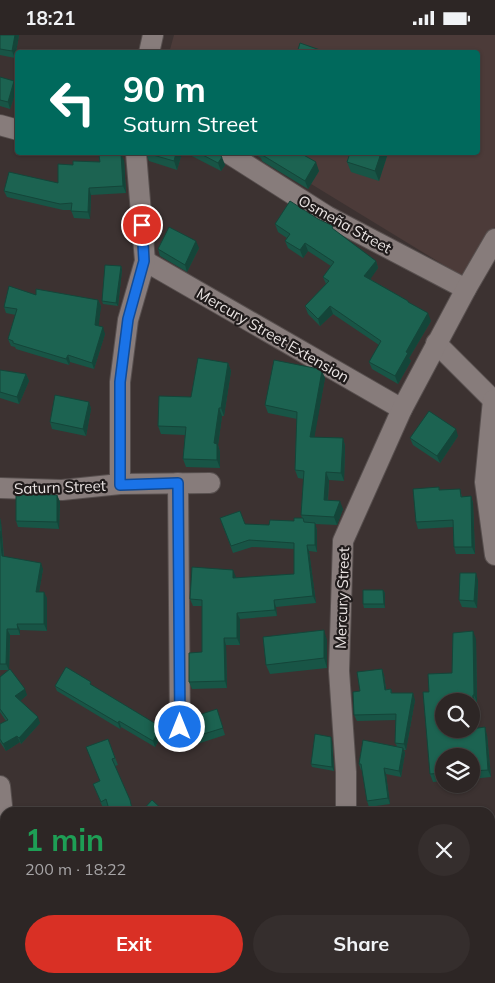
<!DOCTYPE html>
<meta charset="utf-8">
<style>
body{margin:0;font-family:Mulish,sans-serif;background:#352e2d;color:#f1f3f6;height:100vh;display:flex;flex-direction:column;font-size:19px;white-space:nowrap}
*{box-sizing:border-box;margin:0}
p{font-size:16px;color:#a7a5a7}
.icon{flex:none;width:28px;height:28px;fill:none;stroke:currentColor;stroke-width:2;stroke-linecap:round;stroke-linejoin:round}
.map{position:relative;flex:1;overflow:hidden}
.details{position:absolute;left:0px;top:772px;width:495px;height:176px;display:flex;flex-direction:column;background:#2d2625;border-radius:15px 15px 0 0;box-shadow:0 1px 4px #0004,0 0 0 1px #484342}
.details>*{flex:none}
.top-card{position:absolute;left:15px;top:15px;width:465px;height:105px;border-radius:5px;box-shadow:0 1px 4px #0004,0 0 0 1px #484342;background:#00695c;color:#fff;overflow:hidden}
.fabs{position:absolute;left:435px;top:658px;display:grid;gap:10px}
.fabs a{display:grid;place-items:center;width:45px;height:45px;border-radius:50%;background:#2d2625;box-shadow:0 1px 4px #0004,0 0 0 1px #484342;font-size:25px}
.pin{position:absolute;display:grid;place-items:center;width:42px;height:42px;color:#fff;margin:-21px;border:2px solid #fff;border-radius:50%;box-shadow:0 1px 5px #0007}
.me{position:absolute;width:55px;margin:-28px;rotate:0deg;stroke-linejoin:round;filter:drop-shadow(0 0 4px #0008)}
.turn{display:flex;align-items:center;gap:18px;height:105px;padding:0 25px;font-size:22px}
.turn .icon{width:65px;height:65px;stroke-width:2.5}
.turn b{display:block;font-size:35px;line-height:42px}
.round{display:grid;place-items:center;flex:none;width:52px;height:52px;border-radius:26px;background:#352e2d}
.head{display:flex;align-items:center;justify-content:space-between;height:85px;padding:0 25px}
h1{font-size:30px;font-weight:700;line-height:38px;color:#1e9e55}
.primary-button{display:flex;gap:10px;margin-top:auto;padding:10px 25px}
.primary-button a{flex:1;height:58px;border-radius:30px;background:#d93025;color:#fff;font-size:20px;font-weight:700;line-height:58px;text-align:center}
.primary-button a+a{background:#352e2d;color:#f1f3f6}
.status{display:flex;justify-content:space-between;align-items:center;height:35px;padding:0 25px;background:#2d2625;direction:ltr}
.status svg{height:14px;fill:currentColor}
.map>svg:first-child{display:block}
.built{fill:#4c3b39}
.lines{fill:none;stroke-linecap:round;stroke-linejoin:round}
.minor-casing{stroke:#574f4e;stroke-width:22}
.minor{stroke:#877c7b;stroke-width:20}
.wall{fill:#185546}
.shaded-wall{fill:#144539}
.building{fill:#1c6351;stroke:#144539}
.route-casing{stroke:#114b97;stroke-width:12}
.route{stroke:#1a73e8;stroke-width:9}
.labels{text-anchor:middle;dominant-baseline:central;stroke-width:4.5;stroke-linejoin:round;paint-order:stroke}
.street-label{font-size:15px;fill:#ebe5e4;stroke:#201b1b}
</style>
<div class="status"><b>18:21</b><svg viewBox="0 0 49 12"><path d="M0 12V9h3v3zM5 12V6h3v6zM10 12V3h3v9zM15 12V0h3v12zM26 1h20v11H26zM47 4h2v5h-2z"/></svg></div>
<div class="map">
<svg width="495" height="948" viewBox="0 0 495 948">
<rect width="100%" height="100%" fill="#3c3231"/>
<polygon class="built" points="174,0 495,0 495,192 465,243 303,144 268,118 478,118 478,18 169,18"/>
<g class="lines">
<g class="minor-casing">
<g id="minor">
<polyline points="149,18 153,0"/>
<polyline points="0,90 18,95"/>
<polyline points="228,118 327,181 466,254"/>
<polyline points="145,226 402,374"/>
<polyline points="436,308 495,367"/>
<polyline points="493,365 485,447 495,520"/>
<polyline points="178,448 180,692"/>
<polyline points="120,449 120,347 128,285 145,226 136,118"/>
<polyline points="0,453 62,455 120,449 210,448"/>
<polyline points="0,751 5,800"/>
<polyline points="346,778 346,737 339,636 343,506 402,374 466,254 495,204"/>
<polyline points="490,871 495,871"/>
<polyline points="13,944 13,948"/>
<polyline points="175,944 175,948"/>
<polyline points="344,948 344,944"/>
</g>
</g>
<use href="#minor" class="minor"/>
</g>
<g class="wall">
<polygon points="0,0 19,0 15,23 0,20"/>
<polygon points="0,42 17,53 10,74 0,71"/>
<polygon points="146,118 182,118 177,135 149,126"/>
<polygon points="186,118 217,118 225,130 221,136"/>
<polygon points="253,118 300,118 319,136 308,154 262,126 261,123"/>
<polygon points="350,118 388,118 379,146 351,137 347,127"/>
<polygon points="124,125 126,158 91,160 90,184 74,183 71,175 63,175 7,162 4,156 58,148 73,130"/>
<polygon points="275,189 334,195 376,226 378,233 370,244 408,266 409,268 431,286 409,323 411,326 398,349 372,334 369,327 379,310 333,279 320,291 308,279 305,271 326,249 323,242 331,231 308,216 303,223 288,213 285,206 287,203 278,197"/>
<polygon points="199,213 187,237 160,221 158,214"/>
<polygon points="121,231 122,235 118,271 103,269 102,266"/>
<polygon points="36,260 98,265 101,271 98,291 105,299 94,334 70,327 69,330 16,314 15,312 11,311 8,304 16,280 6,278 4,272"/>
<polygon points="228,328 231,336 224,381 222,381 218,410 220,417 220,433 186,432 183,424 185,400 161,399 158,391"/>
<polygon points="0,335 26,339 29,346 19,369 0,363"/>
<polygon points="325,343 314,402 343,403 345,411 344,446 329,445 328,466 343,474 337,490 315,489 317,495 317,517 309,516 316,568 276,572 277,581 240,584 240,610 226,610 227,653 192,654 189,647 202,617 202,571 193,571 190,564 236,542 236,543 294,539 294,514 252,512 233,518 220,483 245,489 269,490 294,486 302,483 301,480 304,444 298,443 295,435 297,384 268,378 265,370"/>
<polygon points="89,367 91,374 86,401 52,394 50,387"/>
<polygon points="458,401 440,428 413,410 410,403"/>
<polygon points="439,452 440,455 460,454 462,462 471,461 473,468 475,519 456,519 454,512 453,492 418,494 416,487"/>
<polygon points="57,460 60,467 59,494 18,492 16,486"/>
<polygon points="0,483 1,487 4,522 43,534 39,557 47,563 47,596 20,595 20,600 10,600 9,635 27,660 20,666 40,688 21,709 20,707 6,716 0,707 0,689 6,686 0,677 0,642 8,635 0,635"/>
<polygon points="478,545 477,573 462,572 459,565"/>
<polygon points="383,555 385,558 385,573 364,573 363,569"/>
<polygon points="476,604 477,667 475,667 474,693 487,700 491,742 471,744 471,721 444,721 444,746 433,747 430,739 429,657 452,638"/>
<polygon points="327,605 327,633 270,639 266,630"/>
<polygon points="382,634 384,640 386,654 391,654 392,658 415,665 406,715 404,715 405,718 401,742 386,739 390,769 369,772 367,766 362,735 361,735 359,729 397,711 395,708 396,685 357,686 354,680 360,656"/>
<polygon points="92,650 163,698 155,712 121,692 120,694 57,656 55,651"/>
<polygon points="219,681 225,700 197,709 189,686"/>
<polygon points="108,704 118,730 115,731 109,771 103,773 93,749 99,746"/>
<polygon points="332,706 334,736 312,732 311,729"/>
<polygon points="490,805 492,810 492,833 490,833"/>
</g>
<g class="shaded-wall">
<polygon points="15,0 19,0 15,23 12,16"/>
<polygon points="14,46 17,53 10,74 8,67"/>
<polygon points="176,118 182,118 177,135 174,126"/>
<polygon points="381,118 388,118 379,146 375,136"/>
<polygon points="121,119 124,125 126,158 123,151"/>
<polygon points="222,122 225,130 221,136 218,128"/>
<polygon points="316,127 319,136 308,154 305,146"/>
<polygon points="89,153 91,160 90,184 88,177"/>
<polygon points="196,206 199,213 187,237 185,230"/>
<polygon points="305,208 308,216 303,223 300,215"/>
<polygon points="376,226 378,233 367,249 364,241"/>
<polygon points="121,231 122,235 118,271 116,268"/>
<polygon points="98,265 101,271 98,296 95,290"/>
<polygon points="330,271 333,279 320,291 318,284"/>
<polygon points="428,278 431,286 409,323 411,326 398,349 395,341 406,317"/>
<polygon points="103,292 105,299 94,334 92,328"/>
<polygon points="68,320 70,327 69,330 66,324"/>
<polygon points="228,328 231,336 224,381 221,373"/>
<polygon points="322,336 325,343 313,410 310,402"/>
<polygon points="26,339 29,346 19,369 17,362"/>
<polygon points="89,367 91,374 86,401 83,394"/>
<polygon points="219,373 222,381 218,410 220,417 220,433 217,425 214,408"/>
<polygon points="456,394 458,401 440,428 437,421"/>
<polygon points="343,403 345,411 344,446 341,438"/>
<polygon points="326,437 329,445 327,473 324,465"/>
<polygon points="57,460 60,467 59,494 57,487"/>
<polygon points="471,461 473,468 475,519 472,512"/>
<polygon points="340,466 343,474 337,490 334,482"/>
<polygon points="0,483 1,487 4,528 2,521"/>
<polygon points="315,488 317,495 317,517 315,510"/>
<polygon points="307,510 309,516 316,568 313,561"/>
<polygon points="41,528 43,534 38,563 36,557"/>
<polygon points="233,535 236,542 235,550 233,543"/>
<polygon points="476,538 478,545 477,573 474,566"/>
<polygon points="383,555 385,558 385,573 384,569"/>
<polygon points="44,557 47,563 47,596 44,589"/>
<polygon points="274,565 276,572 277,581 275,575"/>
<polygon points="237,578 240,584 240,610 237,603"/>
<polygon points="17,589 20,595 20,600 18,594"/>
<polygon points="7,594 10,600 9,635 6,629"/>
<polygon points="324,595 327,605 327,633 324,623"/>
<polygon points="473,596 476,604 477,667 474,660"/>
<polygon points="224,603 226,610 227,653 225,646"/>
<polygon points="382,634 384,640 387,661 385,655"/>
<polygon points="25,654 27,660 18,668 15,661"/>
<polygon points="413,658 415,665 406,715 404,709"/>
<polygon points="473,660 475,667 473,701 471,694"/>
<polygon points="38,682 40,688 21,709 19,703"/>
<polygon points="119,686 121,692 120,694 118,688"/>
<polygon points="161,692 163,698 155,712 153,706"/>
<polygon points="485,692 487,700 491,742 488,735"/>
<polygon points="17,701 20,707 6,716 3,709"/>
<polygon points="331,702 332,706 334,736 332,732"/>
<polygon points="403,713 405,718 401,742 399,736"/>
<polygon points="384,733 386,739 390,769 388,763"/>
<polygon points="490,805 492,810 492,833 490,826"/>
<polygon points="491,893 493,899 493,948 491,948"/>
</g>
<g class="building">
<polygon points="0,0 15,0 12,16 0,14"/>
<polygon points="300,8 326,17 326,18 297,18"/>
<polygon points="0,42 14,46 8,67 0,65"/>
<polygon points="146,118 176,118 174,126"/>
<polygon points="199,118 217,118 222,122 218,128"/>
<polygon points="259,118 300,118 316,127 305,146"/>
<polygon points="350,118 381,118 375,136 347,127"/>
<polygon points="121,119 123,151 89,153 88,177 71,176 72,168 60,169 4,156 9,137 58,148 58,129 73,130 73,126 100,127 99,120"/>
<polygon points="290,166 318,184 333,191 332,193 376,226 364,241 408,266 408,267 428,278 406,317 408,318 395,341 369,327 381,306 330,271 318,284 305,271 329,246 323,242 334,227 305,208 300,215 285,206 290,199 275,189"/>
<polygon points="169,192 196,206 185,230 158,214"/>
<polygon points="105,230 121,231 116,268 102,266"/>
<polygon points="9,251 36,260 36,254 98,265 95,290 103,292 92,328 68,320 66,324 13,308 13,306 8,304 17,274 4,272"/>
<polygon points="198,323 228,328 221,373 219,373 214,408 217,409 217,425 183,424 186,392 158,391 159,361 191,362"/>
<polygon points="274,325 319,334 322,336 310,402 343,403 341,438 326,437 324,465 340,466 334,482 301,480 304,436 295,435 297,377 265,370"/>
<polygon points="0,335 26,339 17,362 0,357"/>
<polygon points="55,360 89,367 83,394 50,387"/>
<polygon points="429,376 456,394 437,421 410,403"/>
<polygon points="439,452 439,455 460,454 461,462 471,461 472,512 454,512 453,485 416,487 413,454"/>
<polygon points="16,459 57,460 57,487 16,486"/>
<polygon points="240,476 245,489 269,490 270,485 294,486 294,483 303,483 304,487 315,488 315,510 307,510 313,561 274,565 275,575 237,578 237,603 224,603 225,646 189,647 189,618 202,617 202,565 190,564 192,532 233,535 233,543 294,539 294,508 249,505 231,511 220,483"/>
<polygon points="0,496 2,521 41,528 36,557 44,557 44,589 17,589 18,594 7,594 6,629 0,629"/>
<polygon points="460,538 476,538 474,566 459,565"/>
<polygon points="363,555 383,555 384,569 363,569"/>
<polygon points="324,595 324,623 266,630 263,602"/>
<polygon points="473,596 474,660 473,660 471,679 471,666 444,666 444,694 471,694 485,692 488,735 471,736 471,721 444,721 444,738 430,739 423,657 429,657 428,639 452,638 453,598"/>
<polygon points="66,632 91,647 90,649 161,692 153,706 119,686 118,688 55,651"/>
<polygon points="10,634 25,654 15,661 38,682 19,703 17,701 3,709 0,704 0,689 8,685 0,674 0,642"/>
<polygon points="382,634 385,655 391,654 391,658 413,658 404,709 395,708 396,679 354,680 353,657 360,656 357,637"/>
<polygon points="217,674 223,693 194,702 189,686 189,683"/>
<polygon points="315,699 331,702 332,732 311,729"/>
<polygon points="108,704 115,723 112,724 130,765 133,778 110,778 106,764 101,767 93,749 100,746 86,712"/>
<polygon points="363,705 403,713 399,736 384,733 388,763 367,766 361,729 359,729"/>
<polygon points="152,765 166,778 142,778 141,777"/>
<polygon points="490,893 491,948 475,948 475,944 490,944"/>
<polygon points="78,944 99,944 98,948 77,948"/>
</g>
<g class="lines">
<g class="route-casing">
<polyline id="route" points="142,190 144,226 128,284 120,347 120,450 178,448 180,692"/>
</g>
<use href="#route" class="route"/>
</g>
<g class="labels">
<g class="street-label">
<text transform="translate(345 189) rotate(29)">Osmeña Street</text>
<text transform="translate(273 300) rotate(30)">Mercury Street Extension</text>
<text transform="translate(60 452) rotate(-2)">Saturn Street</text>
<text transform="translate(342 563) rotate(-88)">Mercury Street</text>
</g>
</g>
</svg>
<div class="fabs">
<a><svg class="icon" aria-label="search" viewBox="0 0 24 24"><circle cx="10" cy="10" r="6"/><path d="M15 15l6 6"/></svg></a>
<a><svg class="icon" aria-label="layers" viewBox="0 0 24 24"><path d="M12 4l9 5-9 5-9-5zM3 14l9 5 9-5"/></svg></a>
</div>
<div class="pin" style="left:142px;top:190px;background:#d93025"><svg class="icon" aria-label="arrive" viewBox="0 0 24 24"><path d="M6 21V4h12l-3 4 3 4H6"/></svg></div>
<svg class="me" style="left:180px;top:692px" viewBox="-20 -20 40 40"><circle r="17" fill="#1a73e8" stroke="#fff" stroke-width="3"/><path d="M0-11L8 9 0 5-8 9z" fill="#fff"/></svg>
<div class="top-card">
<div class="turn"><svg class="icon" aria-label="left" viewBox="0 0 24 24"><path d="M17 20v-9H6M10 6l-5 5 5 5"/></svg><div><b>90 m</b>Saturn Street</div></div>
</div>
<section class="details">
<div class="head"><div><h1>1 min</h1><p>200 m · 18:22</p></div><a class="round"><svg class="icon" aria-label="close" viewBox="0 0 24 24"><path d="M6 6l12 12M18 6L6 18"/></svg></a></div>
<div class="primary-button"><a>Exit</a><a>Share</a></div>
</section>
</div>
